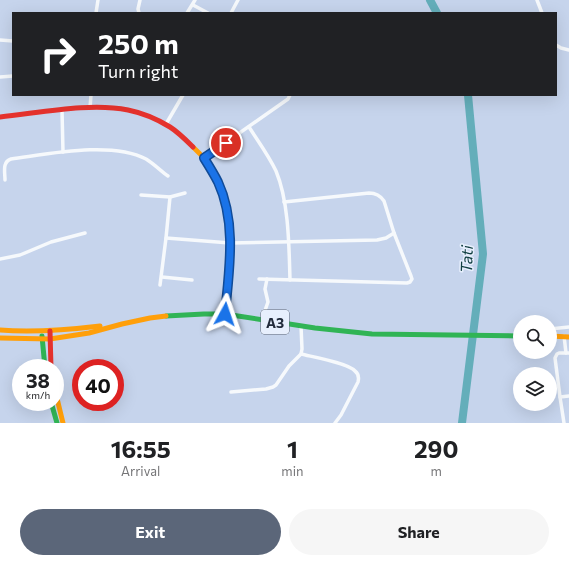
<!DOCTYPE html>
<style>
body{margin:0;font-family:Commissioner,sans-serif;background:#f6f6f6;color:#202124;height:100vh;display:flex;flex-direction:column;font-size:15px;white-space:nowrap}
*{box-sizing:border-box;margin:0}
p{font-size:13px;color:#757577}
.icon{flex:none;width:22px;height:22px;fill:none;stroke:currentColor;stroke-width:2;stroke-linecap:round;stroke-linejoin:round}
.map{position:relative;height:423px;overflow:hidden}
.panel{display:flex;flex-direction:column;background:#fff;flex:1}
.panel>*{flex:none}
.guide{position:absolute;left:12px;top:12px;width:545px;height:84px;border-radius:0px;box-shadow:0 4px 16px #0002;background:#202124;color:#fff;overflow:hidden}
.buttons{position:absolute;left:513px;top:315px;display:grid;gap:8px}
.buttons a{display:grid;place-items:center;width:44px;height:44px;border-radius:50%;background:#fff;box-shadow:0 4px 16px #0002;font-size:20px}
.speed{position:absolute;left:12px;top:359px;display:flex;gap:8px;font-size:20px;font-weight:700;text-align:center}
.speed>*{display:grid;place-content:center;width:52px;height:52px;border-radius:50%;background:#fff;box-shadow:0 4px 16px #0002;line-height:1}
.speed small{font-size:10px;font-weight:400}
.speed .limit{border:6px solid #d22;background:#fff;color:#111}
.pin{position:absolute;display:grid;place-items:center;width:34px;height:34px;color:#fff;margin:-17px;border:2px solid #fff;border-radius:50%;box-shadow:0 1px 4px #0007}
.me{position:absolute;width:44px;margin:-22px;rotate:5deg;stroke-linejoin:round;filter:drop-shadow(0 0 3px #0008)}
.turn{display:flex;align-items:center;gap:14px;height:84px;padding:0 20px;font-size:18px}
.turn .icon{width:52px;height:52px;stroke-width:2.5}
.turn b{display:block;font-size:28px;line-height:34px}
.eta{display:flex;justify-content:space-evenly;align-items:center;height:68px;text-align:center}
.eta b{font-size:24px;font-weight:700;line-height:28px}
.cta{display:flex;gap:8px;margin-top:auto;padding:8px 20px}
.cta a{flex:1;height:46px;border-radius:24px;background:#5b6679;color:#fff;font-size:16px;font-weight:700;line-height:46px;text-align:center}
.cta a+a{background:#f6f6f6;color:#202124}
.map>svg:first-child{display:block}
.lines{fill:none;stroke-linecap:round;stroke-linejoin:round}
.river{stroke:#64aeba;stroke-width:8}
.street{stroke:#f6f9fc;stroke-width:3.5}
.fast{stroke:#30b455;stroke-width:5}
.slow{stroke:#ff9f0a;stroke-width:5}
.jam{stroke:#e5322d;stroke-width:5}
.route-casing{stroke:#114b97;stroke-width:10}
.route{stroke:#1a73e8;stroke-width:7}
.labels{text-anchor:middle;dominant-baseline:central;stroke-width:3;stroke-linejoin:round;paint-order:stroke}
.shield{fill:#e7effd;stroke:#5c6575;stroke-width:1}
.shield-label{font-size:14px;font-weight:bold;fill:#212a3b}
.water-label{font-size:16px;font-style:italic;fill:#103e41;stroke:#e7effd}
</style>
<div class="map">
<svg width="569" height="423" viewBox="0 0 569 423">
<rect width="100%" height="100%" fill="#c6d4ec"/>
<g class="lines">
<g class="river">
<polyline points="430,0 437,13"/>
<polyline points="462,423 483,254 468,95"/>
</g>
<g class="street">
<polyline points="537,0 542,13"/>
<polyline points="193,5 208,13"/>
<polyline points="96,13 98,0"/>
<polyline points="139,13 138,9 140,0"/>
<polyline points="187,13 195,0"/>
<polyline points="231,13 238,0"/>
<polyline points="0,40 13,41"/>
<polyline points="556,45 561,48 569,50"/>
<polyline points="0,77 13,76"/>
<polyline points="90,108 91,95"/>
<polyline points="62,110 63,152"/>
<polyline points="166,124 183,95"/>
<path d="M249 127C258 141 269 156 276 171 289 202 289 247 290 280"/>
<polyline points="204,158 288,99 290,95"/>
<path d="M5 180C5 172 2 162 11 159 49 154 111 141 146 159 154 164 161 171 168 176"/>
<polyline points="141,195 170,197 185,193"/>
<path d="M166 238 230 243 377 240 386 238 394 233 384 201C380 195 375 193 369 193L284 202"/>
<polyline points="0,259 20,255 51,242 85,233"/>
<polyline points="162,277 192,280"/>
<polyline points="259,279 407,283 410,282 412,279 411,276 394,233"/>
<polyline points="160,285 166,238 170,197"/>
<polyline points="262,319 268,302 265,289 267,279"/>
<polyline points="550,329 569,327"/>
<polyline points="564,336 566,353"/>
<path d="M301 354C313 357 348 363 355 371 359 374 359 378 358 382L341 415 335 423"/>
<polyline points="231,392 266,389 273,387 276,385 289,366 301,354 302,349 301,326"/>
<polyline points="560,397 569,396"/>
<polyline points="564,423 560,397 555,358 557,354 559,353 569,353"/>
</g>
<g class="fast">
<polyline points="166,316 204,314 225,314 315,328 372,334 520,336"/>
<polyline points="42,336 45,368"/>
<polyline points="51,402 57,423"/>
</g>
<g class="slow">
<path d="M193 147C240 189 231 258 225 314"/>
<path d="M0 330C34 333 67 330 100 326"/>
<polyline points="550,336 569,337"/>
<polyline points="0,338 50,339 89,333 122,324 150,318 166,316"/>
<polyline points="55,390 63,423"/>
</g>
<g class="jam">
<path d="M0 117C39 113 90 102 128 110 143 113 157 119 170 127 178 132 186 140 193 147"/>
<polyline points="50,331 51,368"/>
</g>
</g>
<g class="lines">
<g class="route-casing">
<path id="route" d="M225 314C229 271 237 223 218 182 214 174 209 166 204 158L226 143"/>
</g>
<use href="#route" class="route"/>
</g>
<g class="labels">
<rect class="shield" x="261" y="310" width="28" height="24" rx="3"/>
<g class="shield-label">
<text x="275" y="322">A3</text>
</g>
<g class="water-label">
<text transform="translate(466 259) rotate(-88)">Tati</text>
</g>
</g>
</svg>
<div class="buttons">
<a><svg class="icon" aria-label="search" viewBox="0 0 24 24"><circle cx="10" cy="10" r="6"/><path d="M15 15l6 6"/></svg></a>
<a><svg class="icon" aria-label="layers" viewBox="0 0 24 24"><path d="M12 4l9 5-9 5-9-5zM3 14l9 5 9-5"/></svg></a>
</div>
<div class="speed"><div>38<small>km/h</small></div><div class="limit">40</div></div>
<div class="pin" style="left:226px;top:143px;background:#d93025"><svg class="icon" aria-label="arrive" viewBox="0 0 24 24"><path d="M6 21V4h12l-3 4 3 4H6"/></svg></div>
<svg class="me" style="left:225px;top:314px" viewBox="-20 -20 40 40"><path d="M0-17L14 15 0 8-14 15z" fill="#1a73e8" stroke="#fff" stroke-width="4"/></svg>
<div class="guide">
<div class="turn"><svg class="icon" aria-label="right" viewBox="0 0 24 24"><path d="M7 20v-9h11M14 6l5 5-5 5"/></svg><div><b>250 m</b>Turn right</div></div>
</div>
</div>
<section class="panel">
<div class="eta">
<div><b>16:55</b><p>Arrival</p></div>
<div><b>1</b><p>min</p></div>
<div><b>290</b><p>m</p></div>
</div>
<div class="cta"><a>Exit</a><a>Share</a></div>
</section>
